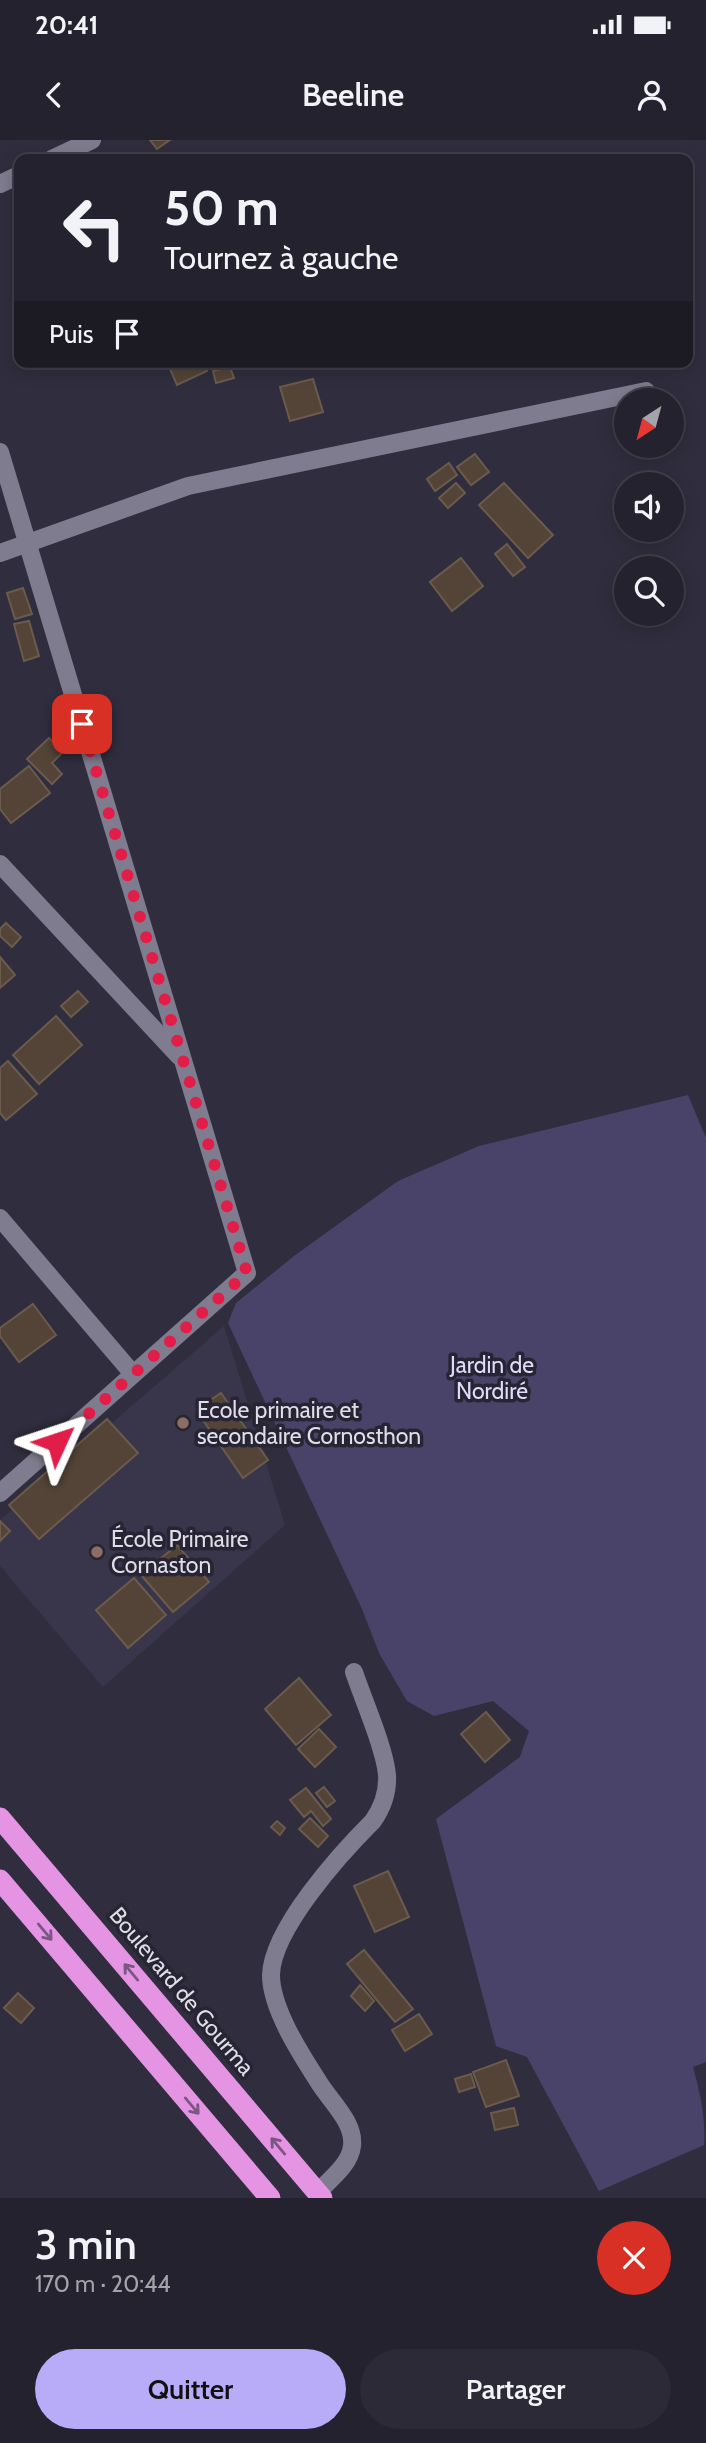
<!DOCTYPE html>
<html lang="fr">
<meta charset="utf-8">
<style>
body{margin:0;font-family:Cabin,sans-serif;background:#2c2a36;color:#f1f3f6;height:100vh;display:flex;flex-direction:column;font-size:26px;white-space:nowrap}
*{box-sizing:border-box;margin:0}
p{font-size:23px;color:#a3a4aa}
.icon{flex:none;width:38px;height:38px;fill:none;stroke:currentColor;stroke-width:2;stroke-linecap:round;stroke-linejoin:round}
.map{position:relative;height:2058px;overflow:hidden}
.sheet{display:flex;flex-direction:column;background:#24222e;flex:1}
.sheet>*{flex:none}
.hud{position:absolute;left:14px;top:14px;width:679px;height:214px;border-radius:14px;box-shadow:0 4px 18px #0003,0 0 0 2px #413f4a;background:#24222e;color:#f1f3f6;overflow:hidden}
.needle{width:46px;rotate:216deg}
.buttons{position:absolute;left:614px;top:248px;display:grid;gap:14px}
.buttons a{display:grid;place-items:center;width:70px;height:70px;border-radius:50%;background:#24222e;box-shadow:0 4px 18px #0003,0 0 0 2px #413f4a;font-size:35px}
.pin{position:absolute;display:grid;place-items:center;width:60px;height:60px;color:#fff;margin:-30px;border-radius:14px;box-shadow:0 4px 10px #0006}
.me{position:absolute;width:77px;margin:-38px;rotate:48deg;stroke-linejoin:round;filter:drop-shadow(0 0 5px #0008)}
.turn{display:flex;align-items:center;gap:24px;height:147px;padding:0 35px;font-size:32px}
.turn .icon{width:91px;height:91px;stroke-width:2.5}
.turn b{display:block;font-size:49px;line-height:60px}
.then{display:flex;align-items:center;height:66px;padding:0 35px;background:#0003;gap:14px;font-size:26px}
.round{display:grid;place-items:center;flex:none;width:74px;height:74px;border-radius:37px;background:#2c2a36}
.head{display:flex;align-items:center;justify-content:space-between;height:119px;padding:0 35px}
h1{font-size:42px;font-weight:600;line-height:52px}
.button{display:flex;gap:14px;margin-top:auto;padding:14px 35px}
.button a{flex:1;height:80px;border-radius:42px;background:#b8abf7;color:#111;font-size:28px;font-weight:600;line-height:80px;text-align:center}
.button a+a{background:#2c2a36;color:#f1f3f6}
.status{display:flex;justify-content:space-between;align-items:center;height:49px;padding:0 35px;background:#24222e;direction:ltr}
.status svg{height:19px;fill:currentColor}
header{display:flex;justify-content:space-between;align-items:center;height:91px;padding:0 35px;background:#24222e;font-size:32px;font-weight:600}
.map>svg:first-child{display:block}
.built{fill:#39354b}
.green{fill:#4a4369}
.building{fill:#534437;stroke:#6a5b4d;stroke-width:2}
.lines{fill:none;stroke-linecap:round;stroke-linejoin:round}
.minor{stroke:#7f7c8f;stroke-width:18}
.highway{stroke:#e494e2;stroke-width:21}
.oneway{stroke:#7c5682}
.route{stroke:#e11d48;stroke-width:12;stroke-dasharray:0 21.6}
.education-dot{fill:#8d6e63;stroke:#272433;stroke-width:2.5}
.labels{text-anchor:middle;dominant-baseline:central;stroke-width:7;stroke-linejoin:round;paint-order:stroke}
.park-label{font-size:23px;fill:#dfdbf8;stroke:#272433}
.poi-label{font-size:23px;fill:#dfdde8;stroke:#272433;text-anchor:start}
.street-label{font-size:23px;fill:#dfdde8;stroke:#272433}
</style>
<div class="status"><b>20:41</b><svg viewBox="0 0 49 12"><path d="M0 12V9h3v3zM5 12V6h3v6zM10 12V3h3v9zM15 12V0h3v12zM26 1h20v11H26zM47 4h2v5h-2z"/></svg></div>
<header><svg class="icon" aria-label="back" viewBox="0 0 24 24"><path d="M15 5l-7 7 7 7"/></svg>Beeline<svg class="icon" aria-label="person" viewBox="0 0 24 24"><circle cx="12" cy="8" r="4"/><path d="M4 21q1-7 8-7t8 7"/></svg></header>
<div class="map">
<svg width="706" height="2058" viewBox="0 0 706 2058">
<rect width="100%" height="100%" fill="#302e3e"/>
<polygon class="built" points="224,1186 285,1385 103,1547 0,1426 0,1380"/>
<path class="green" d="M688 955 706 998V1922L693 1927C700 1953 706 1978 704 2005L599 2051 527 1917 496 1906 436 1679 520 1617 529 1591 493 1561 434 1576 407 1561 379 1513 362 1469 228 1183 236 1163 294 1116 398 1041 479 1006Z"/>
<g class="building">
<polygon points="150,0 170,0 157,9"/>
<polygon points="167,222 203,222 207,231 177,245"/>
<polygon points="230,227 234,238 216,243 213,231"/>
<polygon points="313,239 323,272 290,281 280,247"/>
<polygon points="475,314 489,332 471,345 457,327"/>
<polygon points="449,323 457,335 435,351 427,339"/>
<polygon points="456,343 465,353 448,368 439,358"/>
<polygon points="504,343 553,395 528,418 479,365"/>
<polygon points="507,404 525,427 513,436 495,414"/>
<polygon points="461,418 483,446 452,471 430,442"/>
<polygon points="23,448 32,474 15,479 7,453"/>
<polygon points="29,481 39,516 24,521 14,484"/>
<polygon points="49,598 63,612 52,623 62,634 52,644 27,619"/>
<polygon points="29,626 50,653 11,683 0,669 0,649"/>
<polygon points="6,783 21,797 12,807 0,796 0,789"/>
<polygon points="0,817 15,835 0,848"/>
<polygon points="78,851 88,862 71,877 61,866"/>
<polygon points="56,876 82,905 39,944 13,915"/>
<polygon points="8,921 37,954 6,980 0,973 0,928"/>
<polygon points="33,1164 56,1195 19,1222 0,1196 0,1188"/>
<polygon points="221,1253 268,1320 243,1338 196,1270"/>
<polygon points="107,1279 138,1313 39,1399 9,1365"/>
<polygon points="0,1381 10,1391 0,1401"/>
<polygon points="177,1405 209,1442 173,1472 141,1435"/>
<polygon points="134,1438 166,1475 128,1508 96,1470"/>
<polygon points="299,1538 331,1575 296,1605 265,1569"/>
<polygon points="486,1572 510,1600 485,1622 461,1594"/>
<polygon points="319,1589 336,1607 315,1627 298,1609"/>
<polygon points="324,1647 335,1661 327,1667 316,1653"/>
<polygon points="306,1648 331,1679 323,1686 311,1671 304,1677 290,1660"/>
<polygon points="310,1678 328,1696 318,1707 299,1689"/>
<polygon points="277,1681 285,1688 280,1695 271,1687"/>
<polygon points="388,1731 409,1777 375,1792 354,1746"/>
<polygon points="364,1810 413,1869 395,1882 347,1824"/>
<polygon points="360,1845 374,1861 365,1871 351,1856"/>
<polygon points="18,1853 34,1868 21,1883 4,1868"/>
<polygon points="419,1874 432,1894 405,1911 392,1890"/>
<polygon points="506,1920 519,1956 486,1967 473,1932"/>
<polygon points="471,1934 475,1947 459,1952 455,1939"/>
<polygon points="514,1968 518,1985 495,1990 491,1973"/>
</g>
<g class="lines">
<g class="minor">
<polyline points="52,19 92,0"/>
<polyline points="0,44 19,35"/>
<polyline points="0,312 247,1133 0,1353"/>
<polyline points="0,413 188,346 646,251"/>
<polyline points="0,724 179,916"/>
<polyline points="0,1078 133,1234"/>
<path d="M317 2053C329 2040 350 2025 352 2006 355 1982 329 1960 318 1941 300 1913 271 1868 271 1835 272 1789 341 1713 373 1681 382 1668 388 1652 387 1635 385 1609 363 1559 354 1532"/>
</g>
<g class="highway">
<polyline points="0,1678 322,2058"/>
<polyline points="0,1740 270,2058"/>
</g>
</g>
<defs><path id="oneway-shaft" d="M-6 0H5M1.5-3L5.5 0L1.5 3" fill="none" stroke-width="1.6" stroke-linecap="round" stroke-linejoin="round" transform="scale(1.75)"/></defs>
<g class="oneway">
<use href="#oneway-shaft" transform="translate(45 1792) rotate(50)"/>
<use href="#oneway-shaft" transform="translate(131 1832) rotate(-130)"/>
<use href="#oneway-shaft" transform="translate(192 1966) rotate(50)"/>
<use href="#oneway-shaft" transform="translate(278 2006) rotate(-130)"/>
</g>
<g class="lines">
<polyline class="route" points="57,1302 247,1133 82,584"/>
</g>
<g class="education-dot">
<circle cx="183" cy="1283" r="7"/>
<circle cx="97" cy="1412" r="7"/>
</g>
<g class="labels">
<g class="park-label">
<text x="492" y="1225">Jardin de<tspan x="492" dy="26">Nordiré</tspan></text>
</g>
<g class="poi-label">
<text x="197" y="1270">Ecole primaire et<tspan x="197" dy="26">secondaire Cornosthon</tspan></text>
<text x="111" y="1399">École Primaire<tspan x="111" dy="26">Cornaston</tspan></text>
</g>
<g class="street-label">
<text transform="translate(182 1851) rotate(50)">Boulevard de Gourma</text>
</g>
</g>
</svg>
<div class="buttons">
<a><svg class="needle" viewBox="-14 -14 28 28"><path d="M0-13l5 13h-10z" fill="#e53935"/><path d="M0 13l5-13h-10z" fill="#a3a4aa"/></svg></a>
<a><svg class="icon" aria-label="sound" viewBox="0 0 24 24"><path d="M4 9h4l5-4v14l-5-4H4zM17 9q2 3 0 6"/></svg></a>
<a><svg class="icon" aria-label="search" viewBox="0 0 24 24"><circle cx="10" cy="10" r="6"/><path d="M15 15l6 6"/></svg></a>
</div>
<div class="pin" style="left:82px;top:584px;background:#d93025"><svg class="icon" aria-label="arrive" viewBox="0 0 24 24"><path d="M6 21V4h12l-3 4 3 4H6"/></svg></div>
<svg class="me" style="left:57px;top:1302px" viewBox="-20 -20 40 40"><path d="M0-17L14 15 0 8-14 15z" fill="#e11d48" stroke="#fff" stroke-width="4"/></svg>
<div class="hud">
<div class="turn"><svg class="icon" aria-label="left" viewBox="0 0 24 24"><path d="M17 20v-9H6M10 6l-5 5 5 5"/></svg><div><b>50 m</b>Tournez à gauche</div></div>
<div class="then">Puis<svg class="icon" aria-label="arrive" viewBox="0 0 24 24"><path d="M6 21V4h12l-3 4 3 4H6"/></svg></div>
</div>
</div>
<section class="sheet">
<div class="head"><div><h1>3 min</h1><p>170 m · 20:44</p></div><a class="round" style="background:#d93025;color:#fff"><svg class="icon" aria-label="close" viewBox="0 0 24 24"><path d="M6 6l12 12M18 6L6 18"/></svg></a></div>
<div class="button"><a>Quitter</a><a>Partager</a></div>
</section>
